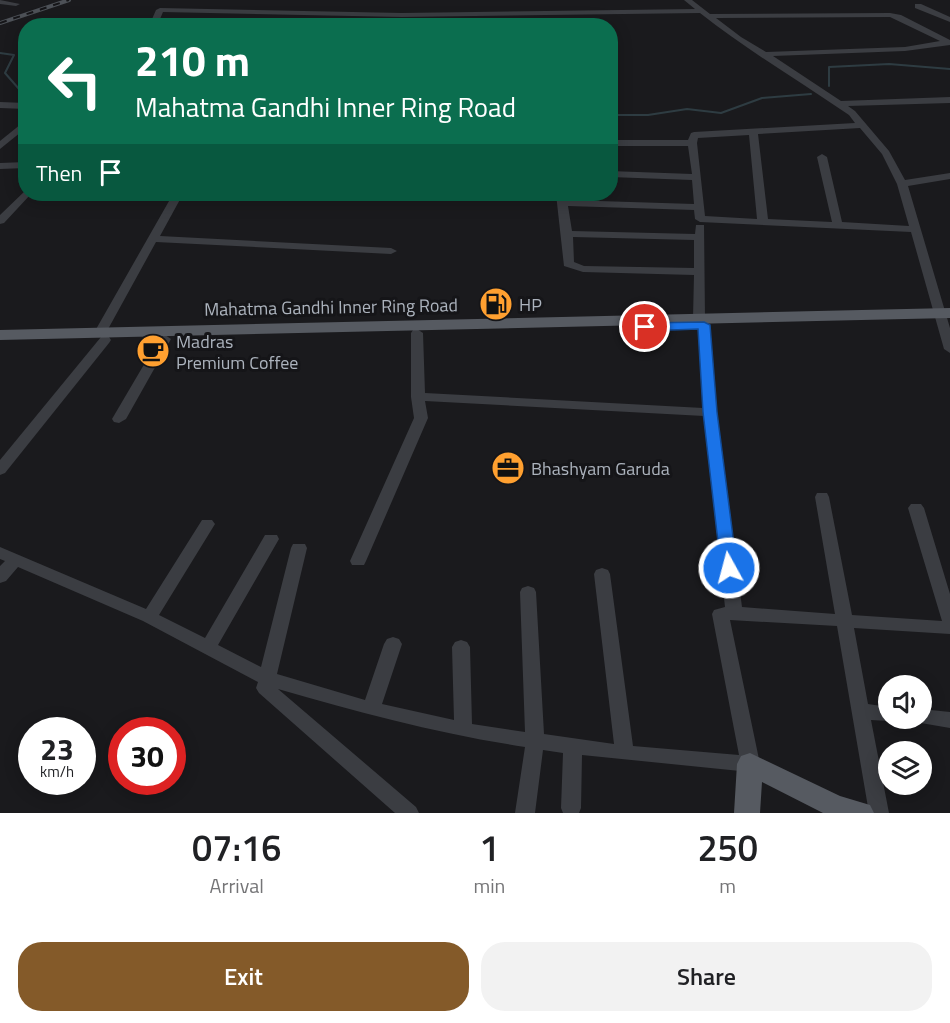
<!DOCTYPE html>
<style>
body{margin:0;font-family:"Titillium Web",sans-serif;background:#f2f2f2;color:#202124;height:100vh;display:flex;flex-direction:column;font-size:22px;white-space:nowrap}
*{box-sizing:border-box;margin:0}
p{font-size:20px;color:#757577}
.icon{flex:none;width:33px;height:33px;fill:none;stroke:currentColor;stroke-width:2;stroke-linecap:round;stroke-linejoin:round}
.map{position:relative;height:813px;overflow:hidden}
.details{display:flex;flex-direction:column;background:#fff;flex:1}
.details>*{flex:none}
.guide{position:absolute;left:18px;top:18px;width:600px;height:183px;border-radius:24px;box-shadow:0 3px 15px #0003;background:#0b6e4f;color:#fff;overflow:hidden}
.fabs{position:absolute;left:878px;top:675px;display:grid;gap:12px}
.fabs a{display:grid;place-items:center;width:54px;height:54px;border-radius:50%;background:#fff;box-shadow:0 3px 15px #0003;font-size:30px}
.speed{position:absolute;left:18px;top:717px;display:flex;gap:12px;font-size:30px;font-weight:700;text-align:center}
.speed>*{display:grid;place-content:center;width:78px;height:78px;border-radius:50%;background:#fff;box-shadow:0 3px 15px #0003;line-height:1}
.speed small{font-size:15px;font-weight:400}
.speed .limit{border:9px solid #d22;background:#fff;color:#111}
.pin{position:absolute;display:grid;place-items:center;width:51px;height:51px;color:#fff;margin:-26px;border:3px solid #fff;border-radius:50%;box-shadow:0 2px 6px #0007}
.me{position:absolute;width:66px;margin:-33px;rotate:353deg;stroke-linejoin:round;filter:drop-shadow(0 0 4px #0008)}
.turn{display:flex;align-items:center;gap:21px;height:126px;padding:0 18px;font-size:27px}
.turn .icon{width:78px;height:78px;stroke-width:2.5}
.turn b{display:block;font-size:42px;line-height:51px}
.then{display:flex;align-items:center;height:57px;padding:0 18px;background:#0003;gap:12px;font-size:22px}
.eta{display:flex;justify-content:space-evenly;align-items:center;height:102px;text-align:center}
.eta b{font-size:36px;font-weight:600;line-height:42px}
.cta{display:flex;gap:12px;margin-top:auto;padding:12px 18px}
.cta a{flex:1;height:69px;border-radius:24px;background:#845a29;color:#fff;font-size:24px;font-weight:600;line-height:69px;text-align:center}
.cta a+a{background:#f2f2f2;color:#202124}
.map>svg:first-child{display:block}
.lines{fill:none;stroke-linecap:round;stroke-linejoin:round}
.stream{stroke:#2e3c42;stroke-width:2}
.minor{fill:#3b3d42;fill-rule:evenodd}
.major{fill:#565a61;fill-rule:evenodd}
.rail-casing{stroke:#4d5157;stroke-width:4}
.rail{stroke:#151518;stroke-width:2;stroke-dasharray:7;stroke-linecap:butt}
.route{fill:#1a73e8;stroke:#114b97;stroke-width:1.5}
.labels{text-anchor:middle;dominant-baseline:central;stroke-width:6;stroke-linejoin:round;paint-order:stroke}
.poi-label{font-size:18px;fill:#acb3bd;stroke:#151518;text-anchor:start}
.street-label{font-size:18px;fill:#acb3bd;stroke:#151518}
</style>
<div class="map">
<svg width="950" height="813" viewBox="0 0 950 813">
<rect width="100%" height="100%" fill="#1a1a1d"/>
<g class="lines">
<g class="stream">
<polyline points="0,53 14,55 5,73 26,97"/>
<polyline points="829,86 829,67 889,64 950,69"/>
<polyline points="610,115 648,115 687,109 721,113 762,98 811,94"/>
</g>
<g class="minor">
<polygon points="0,0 20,4 16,6 0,4"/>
<path d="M684 0H692L710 14 890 13 901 15 950 40V45L905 51 773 56 841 101 950 97V103L848 106 855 111 889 151 905 180 950 173V179L908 186 950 328V353L944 349 911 232 700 222 695 219 694 210 568 206 572 231 695 234 696 225H704L705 318 699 322 693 318 694 275 583 272 564 266 556 194H566L567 200 694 204 692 180 610 177V171L692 174 688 146H610V140H688L691 133 694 132 855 123 849 115C799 81 747 50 700 13L402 17 163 12 157 26H149L156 10 160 8 402 13 695 9ZM890 17 940 41 905 47 766 52 741 37 716 18ZM860 128 882 154 897 184 909 226 842 222 827 157 822 154 817 157 832 222 768 219 758 134ZM749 135 757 219 705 216 697 143 698 138ZM573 237 694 240V268L584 266 574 262Z"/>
<polygon points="915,4 921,4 950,17 950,22 915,8"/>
<polygon points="0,102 26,103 26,109 0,108"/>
<polygon points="26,120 26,128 0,149 0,141"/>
<polygon points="26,162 26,168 0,169 0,163"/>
<polygon points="26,190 26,194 31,194 30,195 4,223 0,224 0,215"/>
<polygon points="173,194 183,194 160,236 391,248 397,251 391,254 156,242 107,331 105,334 97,334 95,331"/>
<path d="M704 321 710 325 717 412 742 607 835 614 815 497 817 493H827L829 497 852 615 942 621 908 508 911 504H921L924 508 950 594V634L854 628 868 704 888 707V718H895L888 721 871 720 889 813H869L837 626 730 620 760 764 757 770 750 772 582 755 581 808 579 813H563L561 808 563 753 543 750 535 813H515L525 747C440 734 360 713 278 689L416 807 419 813H395L259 693 256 688 258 682 143 621 18 567 6 581 0 583V566L5 561 0 559V547L146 609 202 520H212L215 524 159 615 205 638 265 535H277L279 539 218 645 261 667 291 548 293 544H305L307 548 277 674 365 700 384 644 387 639 393 637 399 639 402 644 382 704 454 720 452 647 455 642 461 640 467 642 470 647 472 724 525 732 520 592 522 588 528 586 534 588 536 592 544 734 614 744 594 574 596 570 602 568 608 570 610 574 633 746 739 755 712 614 714 610 725 607 704 416 425 401 428 418 366 561 364 565H352L350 561 414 418 411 397V333L413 330 417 329 423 333 425 393 703 408 698 325Z"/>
<polygon points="165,335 171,339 126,419 119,423 114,422 112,419 159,339"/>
<polygon points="105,336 109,337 111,340 109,343 5,473 0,475 0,460 101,337"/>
<polygon points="921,709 950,712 950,728 915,722 913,718 921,718"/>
</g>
<g class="major">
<polygon points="950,308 950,318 0,340 0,330"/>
<polygon points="750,753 840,796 870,805 874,813 823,813 762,782 760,813 734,813 737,764 741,756"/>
</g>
<g class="rail-casing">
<polyline id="rail" points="0,23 69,0"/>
</g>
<use href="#rail" class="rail"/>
</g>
<polygon class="route" points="704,322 710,325 717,412 737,568 735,572 723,572 721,568 703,412 698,329 645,331 639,327 645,323"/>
<defs>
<g id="fuel-disc" transform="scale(1.725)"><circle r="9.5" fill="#ffa030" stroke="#151518"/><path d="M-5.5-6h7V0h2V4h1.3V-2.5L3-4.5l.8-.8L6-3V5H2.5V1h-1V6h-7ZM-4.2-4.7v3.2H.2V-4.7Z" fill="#111"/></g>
<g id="cafe-disc" transform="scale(1.725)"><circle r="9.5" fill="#ffa030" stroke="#151518"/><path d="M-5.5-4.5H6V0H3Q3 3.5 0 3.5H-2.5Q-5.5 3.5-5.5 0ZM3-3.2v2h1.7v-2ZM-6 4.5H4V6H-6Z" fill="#111"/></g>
<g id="office-disc" transform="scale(1.725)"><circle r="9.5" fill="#ffa030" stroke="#151518"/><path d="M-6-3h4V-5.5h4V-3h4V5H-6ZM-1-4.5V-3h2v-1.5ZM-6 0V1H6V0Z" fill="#111"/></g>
</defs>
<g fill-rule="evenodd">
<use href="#fuel-disc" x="496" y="304"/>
<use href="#cafe-disc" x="153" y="351"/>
<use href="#office-disc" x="508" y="468"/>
</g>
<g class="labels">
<g class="poi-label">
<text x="519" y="304">HP</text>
<text x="176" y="341">Madras<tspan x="176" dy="21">Premium Coffee</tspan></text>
<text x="531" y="468">Bhashyam Garuda</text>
</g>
<g class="street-label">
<text transform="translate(331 307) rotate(-1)">Mahatma Gandhi Inner Ring Road</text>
</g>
</g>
</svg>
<div class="fabs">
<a><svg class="icon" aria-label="sound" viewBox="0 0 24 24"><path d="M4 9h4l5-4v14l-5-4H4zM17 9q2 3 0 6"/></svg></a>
<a><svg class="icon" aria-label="layers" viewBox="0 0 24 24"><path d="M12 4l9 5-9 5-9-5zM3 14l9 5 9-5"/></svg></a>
</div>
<div class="speed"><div>23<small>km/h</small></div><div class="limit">30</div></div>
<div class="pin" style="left:645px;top:327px;background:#d93025"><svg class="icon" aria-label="arrive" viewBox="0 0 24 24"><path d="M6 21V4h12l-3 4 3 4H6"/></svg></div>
<svg class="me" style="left:729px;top:568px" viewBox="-20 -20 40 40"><circle r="17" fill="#1a73e8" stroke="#fff" stroke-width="3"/><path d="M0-11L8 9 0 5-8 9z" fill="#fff"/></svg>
<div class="guide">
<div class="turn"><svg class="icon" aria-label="left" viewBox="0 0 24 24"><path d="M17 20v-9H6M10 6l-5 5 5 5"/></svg><div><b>210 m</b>Mahatma Gandhi Inner Ring Road</div></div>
<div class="then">Then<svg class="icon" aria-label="arrive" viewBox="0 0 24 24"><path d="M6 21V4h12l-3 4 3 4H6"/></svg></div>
</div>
</div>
<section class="details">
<div class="eta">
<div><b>07:16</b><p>Arrival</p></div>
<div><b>1</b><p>min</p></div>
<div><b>250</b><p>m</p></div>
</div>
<div class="cta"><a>Exit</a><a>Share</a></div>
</section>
